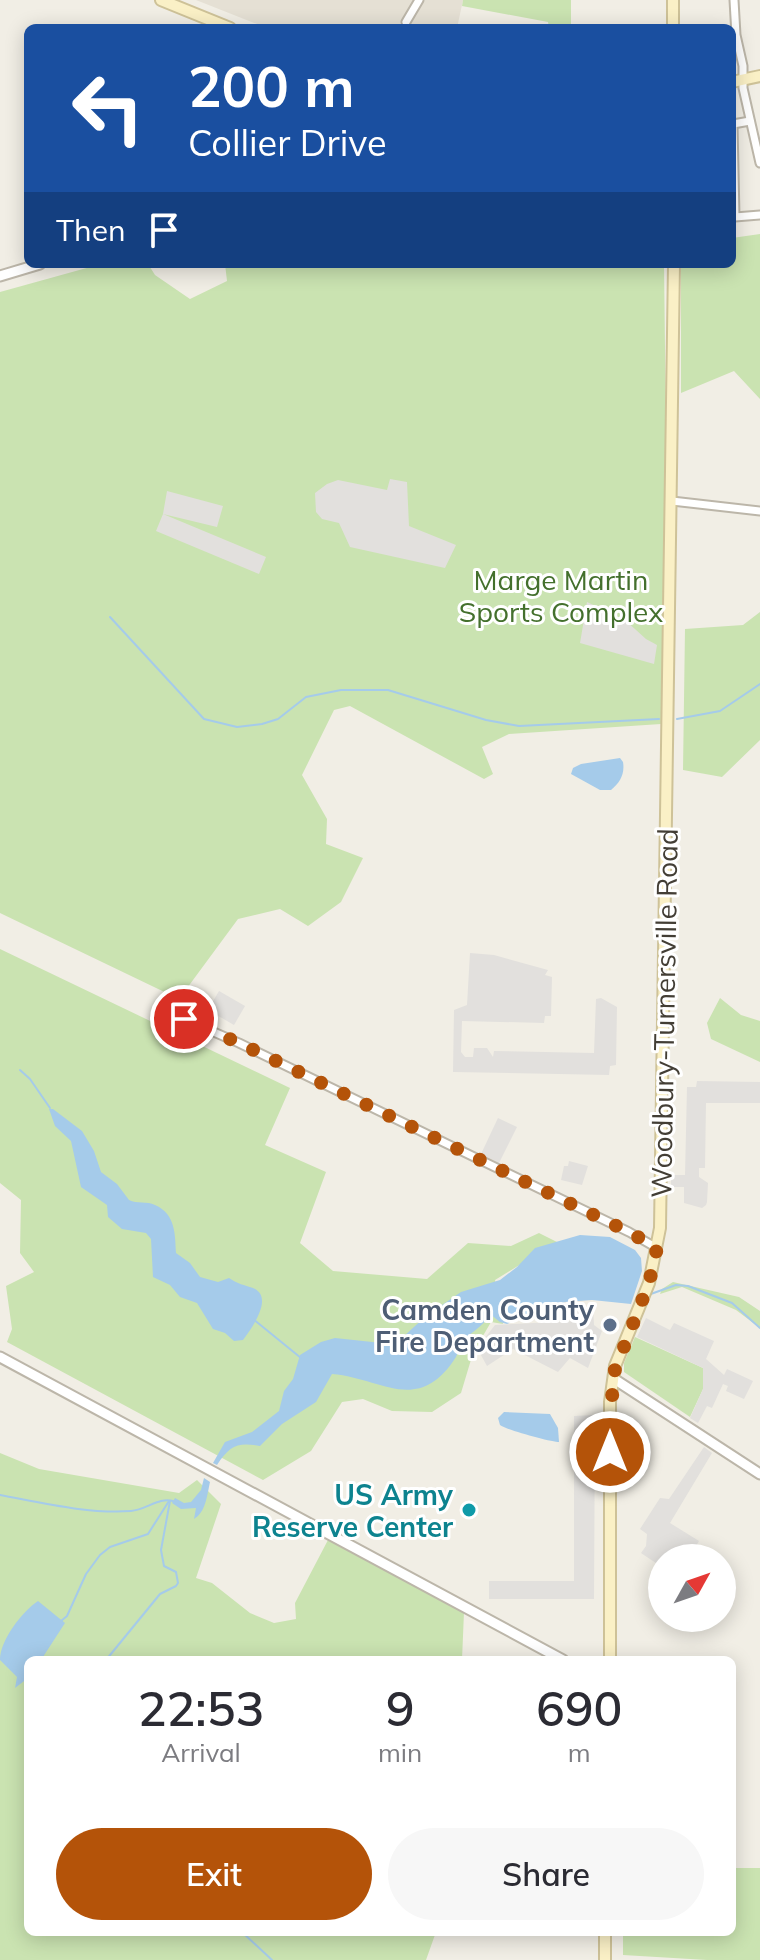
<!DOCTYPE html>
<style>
body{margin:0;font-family:Mulish,sans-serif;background:#f7f7f7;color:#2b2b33;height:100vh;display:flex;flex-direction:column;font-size:30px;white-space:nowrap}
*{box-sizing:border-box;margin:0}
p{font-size:26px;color:#7c7c81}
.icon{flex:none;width:44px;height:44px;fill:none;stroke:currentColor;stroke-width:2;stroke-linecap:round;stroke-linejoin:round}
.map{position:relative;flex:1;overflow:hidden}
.sheet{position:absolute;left:24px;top:1656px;width:712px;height:280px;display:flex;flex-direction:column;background:#fff;border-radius:12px;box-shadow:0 4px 20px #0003}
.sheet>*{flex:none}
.banner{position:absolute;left:24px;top:24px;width:712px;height:244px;border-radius:12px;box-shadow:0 4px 20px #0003;background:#1a4fa0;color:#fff;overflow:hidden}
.needle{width:52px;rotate:50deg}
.buttons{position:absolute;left:648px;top:1544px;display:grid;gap:16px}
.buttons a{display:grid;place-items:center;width:88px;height:88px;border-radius:50%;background:#fff;box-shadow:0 4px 20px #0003;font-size:40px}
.pin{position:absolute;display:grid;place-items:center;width:68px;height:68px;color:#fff;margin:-34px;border:4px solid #fff;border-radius:50%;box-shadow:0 2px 8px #0007}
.me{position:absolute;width:88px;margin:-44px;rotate:0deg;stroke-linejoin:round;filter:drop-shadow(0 0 6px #0008)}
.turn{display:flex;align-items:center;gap:28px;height:168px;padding:0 32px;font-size:36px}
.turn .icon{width:104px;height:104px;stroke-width:2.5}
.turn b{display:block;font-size:56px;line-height:68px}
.then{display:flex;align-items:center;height:76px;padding:0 32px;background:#0003;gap:16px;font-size:30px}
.eta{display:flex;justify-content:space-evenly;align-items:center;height:136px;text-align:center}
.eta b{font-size:48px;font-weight:600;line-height:56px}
.cta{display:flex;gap:16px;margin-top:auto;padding:16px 32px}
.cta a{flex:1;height:92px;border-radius:48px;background:#b45309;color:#fff;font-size:32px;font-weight:600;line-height:92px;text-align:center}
.cta a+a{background:#f7f7f7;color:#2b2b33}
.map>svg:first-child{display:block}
.residential{fill:#e5e0d4}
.green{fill:#cae3b1}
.parking{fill:#e2e0dd}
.water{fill:#a5cbea}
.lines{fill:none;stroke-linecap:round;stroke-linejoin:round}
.stream{stroke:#a5cbea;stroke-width:2}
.minor-casing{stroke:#bcb6a9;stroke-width:11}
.tertiary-casing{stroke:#bcb6a9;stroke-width:13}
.secondary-casing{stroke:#cec298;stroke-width:14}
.minor{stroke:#fff;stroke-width:7}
.tertiary{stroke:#fff;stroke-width:9}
.secondary{stroke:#faf0c6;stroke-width:10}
.route{stroke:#b45309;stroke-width:14;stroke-dasharray:0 25.2}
.service-dot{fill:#5c6f8a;stroke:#fff;stroke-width:3}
.culture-dot{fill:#0f9aa8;stroke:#fff;stroke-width:3}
.labels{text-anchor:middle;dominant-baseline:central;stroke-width:6;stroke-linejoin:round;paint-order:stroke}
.park-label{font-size:28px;fill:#44702d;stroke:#fff}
.street-label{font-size:28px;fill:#433e35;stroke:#fff}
.service-label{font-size:28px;font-weight:bold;fill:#4e5e75;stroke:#fff;text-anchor:end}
.culture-label{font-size:28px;font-weight:bold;fill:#0d838f;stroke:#fff;text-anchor:end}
</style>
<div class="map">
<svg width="760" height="1960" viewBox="0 0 760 1960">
<rect width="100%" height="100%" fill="#f1eee5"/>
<polygon class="residential" points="196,0 463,0 457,28 267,28"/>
<g class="green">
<polygon points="463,0 571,0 571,25 575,28 549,28 548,22 462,6"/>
<polygon points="760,234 760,399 734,371 681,393 681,264 732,264 732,238"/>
<polygon points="101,264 148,264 155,275 190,299 227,281 225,264 664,264 666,431 661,724 509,734 482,747 493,774 484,779 350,706 334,710 302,775 327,819 326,844 363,858 341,902 308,926 280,909 238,919 179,999 0,913 0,292"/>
<polygon points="760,612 760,740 722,777 683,770 685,629 743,625"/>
<polygon points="0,949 290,1088 265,1145 326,1172 300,1243 333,1271 427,1279 468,1243 511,1246 539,1233 557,1242 495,1280 503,1324 491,1322 473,1353 461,1393 432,1412 392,1411 363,1399 342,1402 311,1451 263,1480 7,1342 12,1329 6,1286 34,1272 20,1253 21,1200 0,1183"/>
<polygon points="720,998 741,1015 760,1021 760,1062 711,1039 707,1023"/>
<polygon points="673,1282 739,1297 760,1311 760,1328 736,1310 682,1287 660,1294 662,1289"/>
<polygon points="635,1337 703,1368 703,1389 690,1417 624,1372 624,1363"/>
<polygon points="0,1453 39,1469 179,1493 197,1480 221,1504 196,1578 212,1583 250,1613 274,1623 296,1619 295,1603 328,1540 464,1612 462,1660 28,1660 28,1932 436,1932 426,1960 0,1960"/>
<polygon points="732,1868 760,1868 760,1960 707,1960 623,1955 623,1932 732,1932"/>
</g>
<g class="parking">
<polygon points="390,479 407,482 409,526 456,545 445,568 350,547 339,523 322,519 316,512 315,493 327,484 338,480 387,490"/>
<polygon points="167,491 223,506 217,527 163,514 266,557 259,574 156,531 163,514"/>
<polygon points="587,602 625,620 646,639 657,645 654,664 580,643"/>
<polygon points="470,953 494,955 548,970 545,975 552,977 551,1016 545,1016 544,1023 462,1021 461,1052 465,1057 473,1057 474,1048 487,1048 493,1057 494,1051 594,1053 596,999 601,998 617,1007 616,1065 610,1066 609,1075 453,1072 454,1010 467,1005"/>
<polygon points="219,991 245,1006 234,1025 208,1010"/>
<polygon points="697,1081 760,1082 760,1103 706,1103 705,1168 699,1168 699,1177 708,1183 707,1202 706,1205 702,1208 684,1203 684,1187 671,1187 671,1175 685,1175 687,1087 696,1087"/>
<polygon points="498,1118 517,1127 499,1163 481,1154"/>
<polygon points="569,1161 588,1166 582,1185 561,1180 564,1166 568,1166"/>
<polygon points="579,1304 593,1309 594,1325 602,1331 588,1368 570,1358 558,1372 513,1349 487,1366 477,1348 495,1325 575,1321"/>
<polygon points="646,1318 670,1330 674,1323 714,1341 706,1359 724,1375 727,1369 753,1381 744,1399 726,1391 728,1386 723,1384 712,1408 707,1406 698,1423 690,1418 703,1389 703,1368 637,1337"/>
<polygon points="595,1415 594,1599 489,1599 489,1581 574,1581 574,1416"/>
<polygon points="704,1447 712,1453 670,1523 699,1541 689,1558 662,1558 662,1567 641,1553 646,1546 647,1534 640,1529 660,1498 669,1499"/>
</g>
<g class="water">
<path d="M620 758 623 762C625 774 620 783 611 790H600L571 774 573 768 581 764Z"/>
<path d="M49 1109H53L82 1131 94 1151 101 1172 117 1184 129 1200C137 1204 147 1201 155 1205 176 1214 175 1235 176 1253L190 1263 200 1277 218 1282 229 1278C238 1284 244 1285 253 1288 275 1297 251 1329 243 1340L234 1341 225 1333 213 1329 197 1303 180 1297 170 1285 153 1277 151 1239 146 1233 122 1229 108 1217 107 1205 81 1187 71 1141 55 1126Z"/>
<path d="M580 1235 610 1237 635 1250 641 1258 642 1271 631 1304 592 1300 565 1302 507 1324 500 1322 490 1314C483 1328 468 1333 460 1345 458 1349 458 1353 456 1357 418 1416 382 1378 332 1374L316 1402 282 1424 260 1446C238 1442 230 1445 217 1465L213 1463 225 1442 252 1432 279 1411 284 1391 293 1379 300 1355 321 1342 335 1338 391 1344 403 1337 426 1316 461 1292 500 1280 517 1267 535 1248Z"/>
<path d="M504 1412 550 1414 558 1428 559 1442C552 1442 507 1430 500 1425L498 1418Z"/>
<path d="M204 1478 210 1482C207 1495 206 1512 194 1519L196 1508 181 1509 172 1503 175 1498 184 1503 191 1502 201 1490Z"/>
<path d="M38 1601 65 1623 41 1660H28V1678L15 1688 17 1677 0 1660C0 1640 22 1612 38 1601Z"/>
</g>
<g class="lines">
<g class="stream">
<polyline points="110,617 204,719 237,727 262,724 278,719 306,697 341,690 388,690 486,720 519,726 659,719"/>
<polyline points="677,719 720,711 760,684"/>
<polyline points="20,1070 30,1079 50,1108"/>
<polyline points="648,1295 676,1285 688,1286 732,1303 760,1328"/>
<polyline points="253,1319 301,1358"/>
<path d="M0 1495C43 1503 88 1514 131 1511 146 1510 159 1497 173 1501"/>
<polyline points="61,1621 67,1616 86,1574 100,1555 110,1547 148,1534 169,1501"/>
<polyline points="106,1660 160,1594 176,1586 178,1583 176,1572 164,1566 161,1550 170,1501"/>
<polyline points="242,1932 272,1960"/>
</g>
<g class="minor-casing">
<g id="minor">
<polyline points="734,0 736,35 743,66 743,88 760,163"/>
<polyline points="406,22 419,0"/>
<polyline points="750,121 733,124 735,217 760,215"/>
<polyline points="672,501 760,511"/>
<polyline points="184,1019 239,1043 629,1232 657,1248"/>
</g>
</g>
<g class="tertiary-casing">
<g id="tertiary">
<polyline points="0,276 40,264"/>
<polyline points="0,1357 563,1660"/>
<polyline points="614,1379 760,1474"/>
</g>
</g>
<g class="secondary-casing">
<g id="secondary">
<polyline points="161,0 230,28"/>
<polyline points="673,0 673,28"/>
<polyline points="732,82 760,76"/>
<polyline points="610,1660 610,1402 615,1366 649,1283 660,1228 674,264"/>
<polyline points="605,1932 605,1960"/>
</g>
</g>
<use href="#minor" class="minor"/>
<use href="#tertiary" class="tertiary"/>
<use href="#secondary" class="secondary"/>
</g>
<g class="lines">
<polyline class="route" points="184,1019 239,1043 629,1232 657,1248 649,1283 613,1375 610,1452"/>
</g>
<circle class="service-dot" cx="610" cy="1325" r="8"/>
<circle class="culture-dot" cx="469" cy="1510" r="8"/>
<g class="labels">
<g class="park-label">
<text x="561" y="579">Marge Martin<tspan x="561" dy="32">Sports Complex</tspan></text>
</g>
<g class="street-label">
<text transform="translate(664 1013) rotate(-89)">Woodbury-Turnersville Road</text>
</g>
<g class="service-label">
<text x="594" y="1309">Camden County<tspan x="594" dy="32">Fire Department</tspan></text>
</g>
<g class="culture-label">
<text x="453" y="1494">US Army<tspan x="453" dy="32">Reserve Center</tspan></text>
</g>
</g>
</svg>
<div class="buttons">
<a><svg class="needle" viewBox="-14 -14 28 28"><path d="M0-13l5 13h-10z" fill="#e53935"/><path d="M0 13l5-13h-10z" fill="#7c7c81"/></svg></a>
</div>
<div class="pin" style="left:184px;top:1019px;background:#d93025"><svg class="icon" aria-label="arrive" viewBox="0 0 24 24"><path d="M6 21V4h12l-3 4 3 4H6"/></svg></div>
<svg class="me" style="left:610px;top:1452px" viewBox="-20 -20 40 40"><circle r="17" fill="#b45309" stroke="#fff" stroke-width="3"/><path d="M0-11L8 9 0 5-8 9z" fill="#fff"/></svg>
<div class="banner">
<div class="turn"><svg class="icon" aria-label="left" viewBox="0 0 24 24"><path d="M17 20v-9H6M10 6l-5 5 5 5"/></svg><div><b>200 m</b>Collier Drive</div></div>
<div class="then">Then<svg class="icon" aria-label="arrive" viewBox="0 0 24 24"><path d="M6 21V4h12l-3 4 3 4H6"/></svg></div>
</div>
<section class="sheet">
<div class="eta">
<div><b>22:53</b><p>Arrival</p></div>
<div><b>9</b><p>min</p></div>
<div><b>690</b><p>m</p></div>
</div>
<div class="cta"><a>Exit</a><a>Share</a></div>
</section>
</div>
